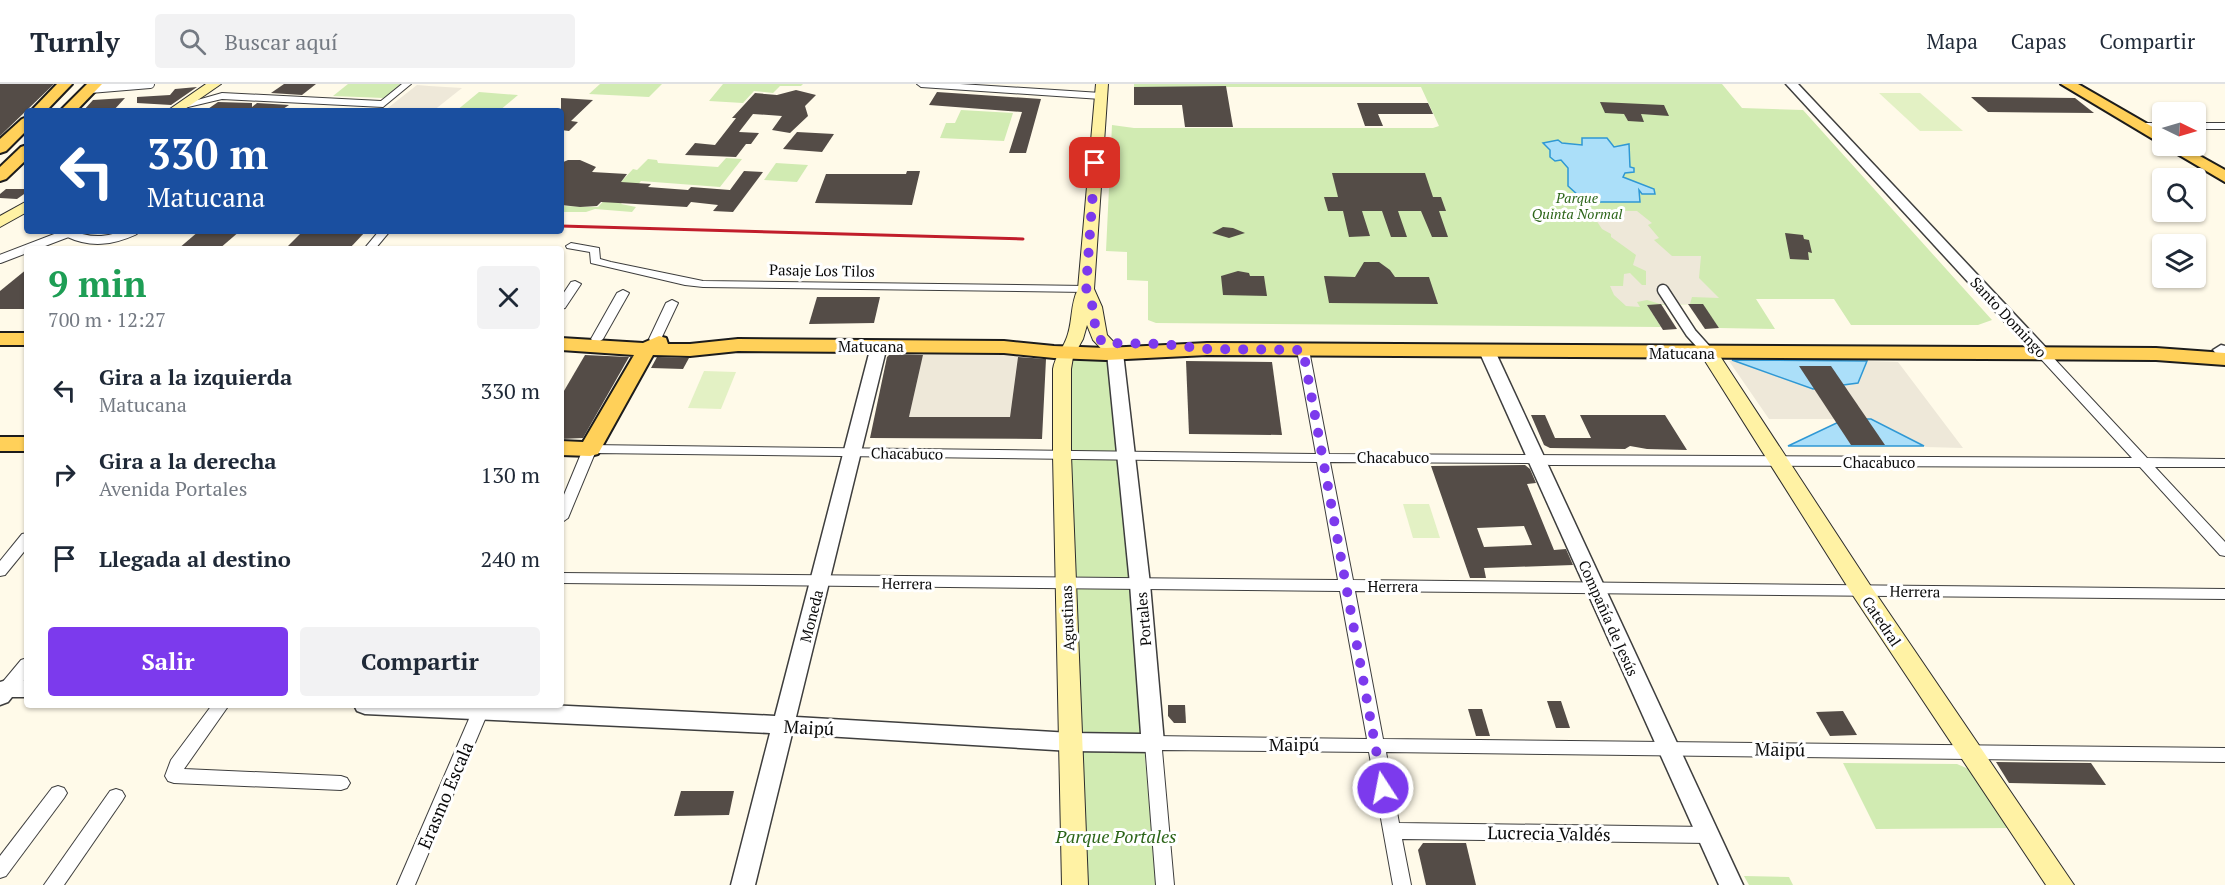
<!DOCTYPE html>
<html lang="es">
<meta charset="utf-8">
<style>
body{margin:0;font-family:"PT Serif",serif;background:#f2f2f3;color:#1f2937;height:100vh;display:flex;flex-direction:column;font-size:22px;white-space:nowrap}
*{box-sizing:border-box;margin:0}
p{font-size:20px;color:#747a83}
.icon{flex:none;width:33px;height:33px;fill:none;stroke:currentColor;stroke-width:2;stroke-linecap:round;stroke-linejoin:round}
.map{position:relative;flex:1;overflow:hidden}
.side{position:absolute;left:24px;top:162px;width:540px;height:462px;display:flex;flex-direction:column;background:#fff;border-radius:6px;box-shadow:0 2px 4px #0004}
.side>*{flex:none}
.top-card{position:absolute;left:24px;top:24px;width:540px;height:126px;border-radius:6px;box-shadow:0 2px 4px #0004;background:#1a4fa0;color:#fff;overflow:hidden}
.needle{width:39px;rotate:95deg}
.buttons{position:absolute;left:2152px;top:18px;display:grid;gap:12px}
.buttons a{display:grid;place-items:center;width:54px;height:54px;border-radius:6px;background:#fff;box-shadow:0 2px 4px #0004;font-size:30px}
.pin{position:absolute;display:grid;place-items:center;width:51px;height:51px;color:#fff;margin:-26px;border-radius:12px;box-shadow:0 3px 9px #0006}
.me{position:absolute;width:66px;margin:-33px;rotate:349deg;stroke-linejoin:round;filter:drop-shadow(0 0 4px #0008)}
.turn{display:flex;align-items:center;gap:21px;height:126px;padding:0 24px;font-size:27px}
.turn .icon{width:78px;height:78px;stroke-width:2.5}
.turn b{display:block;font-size:42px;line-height:51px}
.round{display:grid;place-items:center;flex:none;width:63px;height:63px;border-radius:6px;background:#f2f2f3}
.overview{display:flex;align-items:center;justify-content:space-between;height:102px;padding:0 24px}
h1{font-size:36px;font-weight:700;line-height:45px;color:#1e9e55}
.button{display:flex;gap:12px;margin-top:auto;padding:12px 24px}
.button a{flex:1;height:69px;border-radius:6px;background:#7c3aed;color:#fff;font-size:24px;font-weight:700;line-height:69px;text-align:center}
.button a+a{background:#f2f2f3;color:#1f2937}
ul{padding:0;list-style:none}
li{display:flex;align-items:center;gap:18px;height:84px;padding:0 24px}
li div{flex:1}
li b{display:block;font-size:22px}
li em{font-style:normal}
header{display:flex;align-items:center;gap:36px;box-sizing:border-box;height:84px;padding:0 30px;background:#fff;border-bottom:2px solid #e0e1e3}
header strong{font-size:28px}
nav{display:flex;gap:33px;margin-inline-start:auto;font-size:21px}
.search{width:420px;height:54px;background:#f2f2f3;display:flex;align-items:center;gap:15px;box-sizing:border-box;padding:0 21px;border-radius:6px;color:#747a83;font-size:22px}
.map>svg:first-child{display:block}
.green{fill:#d1ebb2}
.pitch{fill:#e3f1c4}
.plaza{fill:#eee8d9}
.water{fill:#abdff9;stroke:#2f98d4;stroke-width:1.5}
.building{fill:#544c47;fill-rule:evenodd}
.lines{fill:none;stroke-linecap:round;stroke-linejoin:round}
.pedestrian-far1-casing{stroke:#3e3e3e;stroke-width:10}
.pedestrian-casing{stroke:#3e3e3e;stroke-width:13}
.minor-casing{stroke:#3e3e3e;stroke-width:2}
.tertiary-casing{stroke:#3e3e3e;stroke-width:3}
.secondary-casing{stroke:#2d2d2d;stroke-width:2}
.primary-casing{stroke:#1c1c1c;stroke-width:4}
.pedestrian-far1{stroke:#fff;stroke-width:8}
.pedestrian{stroke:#fff;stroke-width:10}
.minor{fill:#fff;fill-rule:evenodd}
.tertiary{fill:#fff;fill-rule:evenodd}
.secondary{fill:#fff2a4;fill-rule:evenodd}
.primary{fill:#ffd059;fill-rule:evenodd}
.rail{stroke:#c11d2b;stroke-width:3}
.route{stroke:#7c3aed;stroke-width:10;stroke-dasharray:0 18}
.labels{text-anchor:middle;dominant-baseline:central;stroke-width:6;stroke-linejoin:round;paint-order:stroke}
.far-park-label{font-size:14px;font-style:italic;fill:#2c6519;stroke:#fff}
.street-label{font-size:15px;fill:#0b0b0b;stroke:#fff}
.near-street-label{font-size:18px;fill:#0b0b0b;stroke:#fff}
.near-park-label{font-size:18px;font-style:italic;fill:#2c6519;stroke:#fff}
</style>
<header>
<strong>Turnly</strong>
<div class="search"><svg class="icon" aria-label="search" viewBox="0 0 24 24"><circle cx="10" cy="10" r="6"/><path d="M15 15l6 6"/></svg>Buscar aquí</div>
<nav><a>Mapa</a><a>Capas</a><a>Compartir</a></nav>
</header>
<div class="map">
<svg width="2225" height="801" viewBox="0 0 2225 801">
<rect width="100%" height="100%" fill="#fffae9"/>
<g class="green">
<polygon points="348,0 401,0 384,14 333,12"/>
<polygon points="600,0 662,0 649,13 589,10"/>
<polygon points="723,0 803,0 801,2 780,2 773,9 754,7 743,19 709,17"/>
<polygon points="1134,0 1722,0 1742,24 1803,26 1992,236 1978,241 1851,241 1834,215 1756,215 1775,245 1719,244 1702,220 1647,221 1661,243 1156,239 1148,236 1148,197 1127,196 1127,168 1106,167 1112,41 1134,44 1433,44 1439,42 1421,3 1134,3"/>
<polygon points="479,8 518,11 499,27 456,27"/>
<polygon points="961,26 1013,29 1004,57 940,54 946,39 955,39"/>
<polygon points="726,74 742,75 720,103 641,97 621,120 636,123 632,128 595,125 586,128 561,128 561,122 598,123 633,85 637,86 648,75 657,76 658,79 718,83"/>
<polygon points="776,79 808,81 797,98 764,96"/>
<polygon points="1065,273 1111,273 1156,801 1083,801"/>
<polygon points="1843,679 1957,680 1971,686 2009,744 1876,745"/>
<polygon points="1744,792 1789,793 1793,801 1749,801"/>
</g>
<g class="pitch">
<polygon points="1879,9 1920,9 1963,47 1920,47"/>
<polygon points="704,287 736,288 721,325 688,324"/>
<polygon points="1403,420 1429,420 1440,454 1413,454"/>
</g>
<g class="plaza">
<polygon points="417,1 429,2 462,4 433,27 384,27"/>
<polygon points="1590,127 1637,127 1652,139 1648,141 1659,154 1654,156 1672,172 1701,172 1699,194 1719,214 1692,213 1690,220 1660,220 1647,216 1637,218 1640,223 1626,222 1614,211 1610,202 1623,202 1624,190 1630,189 1642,201 1646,201 1646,187 1633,181 1636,171 1611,153 1611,150 1602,145"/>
<polygon points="923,271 1018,271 1010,333 909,333"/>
<polygon points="1732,276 1813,305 1858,299 1867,277 1898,278 1963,364 1926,363 1871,335 1769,335 1729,277"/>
</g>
<g class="water">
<polygon points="1582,54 1607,54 1614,63 1629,60 1630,83 1634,84 1634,88 1625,89 1623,93 1654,105 1655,110 1642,110 1639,106 1640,118 1581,118 1580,113 1568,102 1568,84 1561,76 1555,77 1550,73 1550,66 1543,59 1558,56 1562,59 1582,61"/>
<polygon points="1732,276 1867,277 1858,299 1813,305"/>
<polygon points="1845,335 1871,335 1924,362 1788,362"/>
</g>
<g class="building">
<polygon points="0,0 54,0 0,52"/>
<polygon points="284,0 316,0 302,11 271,9"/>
<polygon points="1226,2 1233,43 1185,43 1182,21 1134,21 1134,3"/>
<polygon points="197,3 171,21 137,19 137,13 170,11 175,5"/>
<polygon points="796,6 816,11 805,22 808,32 790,49 772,46 782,32 753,30 739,48 759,49 751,60 746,60 736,73 685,71 695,59 715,61 736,34 732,34 755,9 777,11"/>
<polygon points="937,8 1041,15 1026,69 1009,69 1022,28 929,21"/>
<polygon points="1971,13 2075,14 2094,29 1988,28"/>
<polygon points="125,14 113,27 83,27 93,16"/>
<polygon points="561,14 593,16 571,37 578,38 569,47 561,46"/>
<polygon points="218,18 252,19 252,23 257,19 289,21 283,25 270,25 267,27 205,27"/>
<polygon points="1600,18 1664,21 1669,32 1641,30 1644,38 1628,37 1624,30 1605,29"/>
<polygon points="1357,19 1428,19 1433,30 1378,30 1383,42 1365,42"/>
<polygon points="797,48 834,50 822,68 783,65"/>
<polygon points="568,76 580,76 596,83 592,88 627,90 621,98 651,100 648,103 688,106 691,103 730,106 744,87 763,88 733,128 713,127 718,121 691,118 687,123 601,118 597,122 580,123 561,121 561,79"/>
<polygon points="907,87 920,87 912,121 815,119 826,90 906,90"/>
<polygon points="1332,89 1425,89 1433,113 1441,113 1446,127 1439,127 1448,153 1432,153 1421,127 1398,127 1407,153 1391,153 1382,127 1362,127 1370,152 1349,153 1343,127 1328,127 1324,113 1338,113"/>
<polygon points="6,105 27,105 27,108 17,115 0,114 0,110"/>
<polygon points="1223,143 1233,144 1245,149 1229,154 1212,149"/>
<polygon points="199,147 240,147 219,165 178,165"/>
<polygon points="303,147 366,147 349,165 285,165"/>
<polygon points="1785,149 1803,151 1804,155 1809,156 1812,169 1808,168 1809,176 1790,175"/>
<polygon points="1364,178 1379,178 1390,186 1395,193 1429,193 1438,220 1329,219 1324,192 1355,193"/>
<polygon points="27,185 27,225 0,225 0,207"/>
<polygon points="1238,187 1249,189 1250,192 1264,192 1267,212 1223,211 1221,192"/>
<polygon points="817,213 880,213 874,239 809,240"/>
<polygon points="1661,220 1677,245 1663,246 1647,221"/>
<polygon points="1688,220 1703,220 1719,244 1705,245"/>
<polygon points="890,270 923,271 909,333 1010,333 1018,273 1046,275 1042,355 870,354 887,273"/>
<polygon points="585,271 629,273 583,354 561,355 561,312"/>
<polygon points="657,273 689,274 683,285 651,284"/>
<polygon points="1186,277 1272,278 1282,351 1189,350"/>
<polygon points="1799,282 1831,282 1885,361 1851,361"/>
<polygon points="1531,331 1545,331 1555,354 1591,354 1580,331 1665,331 1687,366 1647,365 1630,362 1625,365 1550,364 1544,361"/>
<path d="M1525 381 1530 385 1536 399 1527 400 1554 466 1566 465 1573 481 1484 484 1486 494H1470L1431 382ZM1524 442 1532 461 1484 463 1477 444Z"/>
<polygon points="1547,617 1561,617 1570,644 1556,644"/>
<polygon points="1168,621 1185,621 1186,639 1174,639 1168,632"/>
<polygon points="1468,625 1482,625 1490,652 1476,652"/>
<polygon points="1843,627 1857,651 1830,652 1816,628"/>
<polygon points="1996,678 2091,679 2106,701 2009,699"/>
<polygon points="681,707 734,707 729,731 674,732"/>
<polygon points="1423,759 1466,759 1476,801 1426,801 1418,766"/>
</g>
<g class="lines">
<g class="pedestrian-far1-casing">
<g id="pedestrian-far1">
<polyline points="90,5 150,0"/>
<path d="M0 175 68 149C91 160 112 157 134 147"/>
</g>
</g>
<g class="pedestrian-casing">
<polyline id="pedestrian" points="1663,206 1691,249 1709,269"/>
</g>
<g class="minor-casing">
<g id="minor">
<polygon points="402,0 411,0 383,23 222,15 184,24 180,21 222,9 381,17"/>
<polygon points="917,0 960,0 1101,9 1105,12 1101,15 921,3"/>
<polygon points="2139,39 2163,39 2163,45 2136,44 2134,42"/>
<rect x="2196" y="39" width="29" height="6"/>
<polygon points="379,147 390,147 375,165 364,165"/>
<polygon points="571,159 599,164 600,175 611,178 703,197 1086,202 1092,205 1086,208 703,203 685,201 591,179 590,168 567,164 566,162"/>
<polygon points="575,197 581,200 565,224 561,225 561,213 571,198"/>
<polygon points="623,206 629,209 603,255 597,259 593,257 591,255 617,209"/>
<polygon points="672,216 678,219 661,255 655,259 651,257 649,255 666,219"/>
<polygon points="1303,262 1309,266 1329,370 2132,374 2040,274 2038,271 2044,267 2048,268 2147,374 2225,375 2225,383 2155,383 2225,458 2225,472 2220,471 2140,383 1550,381 1527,379 1330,378 1353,496 2225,505 2225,515 1355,507 1383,655 2225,664 2225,678 1386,668 1399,739 1708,743 1714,745 1717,751 1714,757 1708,759 1402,755 1411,801 1393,801 1369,668 1162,666 1174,801 1156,801 1145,659 1147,654 1153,652 1367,655 1340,507 561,499 561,489 1338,496 1317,378 595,369 568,434 561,439 561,418 583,365 590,361 1316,370 1297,266"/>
<polygon points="27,449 27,464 5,491 0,492 0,477 22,450"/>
<path d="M27 574C27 579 28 585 27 589 25 600 12 612 1 608V600L21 576Z"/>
<polygon points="212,621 229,621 184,685 341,692 347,694 350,699 347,704 341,706 174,699 168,697 165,692 171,676"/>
<polygon points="475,621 491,621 415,801 397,801"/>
<polygon points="58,702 64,704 67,709 64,714 6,792 0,794 0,772 52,704"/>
<polygon points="116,705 122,707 125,712 122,717 64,801 44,801 110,707"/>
</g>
</g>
<g class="tertiary-casing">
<g id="tertiary">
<polygon points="1786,0 1798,0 2050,268 2052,271 2050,274 2038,274"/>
<polygon points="879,257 887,262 796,633 1071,649 1141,650 1130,500 1107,269 1115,264 1123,269 1150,500 1164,659 1161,665 1153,668 1071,667 792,650 755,801 731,801 770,649 365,630 357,627 354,621 548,621 775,632 871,262"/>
<polygon points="2221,261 2225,262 2225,275 2219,273 2213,266"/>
<polygon points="1487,262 1495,267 1743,801 1719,801 1479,267"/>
<polygon points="7,596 27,597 27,613 12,613 8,618 0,621 0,598"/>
</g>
</g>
<g class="secondary-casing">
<g id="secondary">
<polygon points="206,0 221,0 182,27 167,27"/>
<path d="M1096 0H1108L1094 205 1102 223 1107 251 1124 269 1121 273H1109L1093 256 1087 241 1083 255 1073 273 1071 285V371L1088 801H1062L1053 371V285C1055 272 1063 265 1067 253 1073 237 1070 221 1078 205Z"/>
<polygon points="27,117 27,128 0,143 0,132"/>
<polygon points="1709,264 1715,265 1718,269 1870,501 2074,801 2046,801 1854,513 1700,269 1703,265"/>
</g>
</g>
<g class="primary-casing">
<g id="primary">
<polygon points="57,0 72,0 46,27 31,27"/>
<polygon points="87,0 102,0 76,27 60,27"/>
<polygon points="2061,0 2078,0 2163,49 2163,61"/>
<polygon points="27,33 27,46 6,67 0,69 0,55 22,35"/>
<polygon points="27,61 27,75 6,95 0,97 0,83 21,63"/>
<polygon points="2164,62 2182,62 2225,86 2225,98"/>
<rect x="0" y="249" width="27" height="12"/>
<polygon points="659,252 666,254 668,260 690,260 738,255 1004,257 1054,262 1106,264 1207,259 2156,264 2225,269 2225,281 2156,276 1207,271 1106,276 1054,274 1004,269 738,267 690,272 653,271 598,370 590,372 561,371 561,357 583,358 634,271 561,266 561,254 643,259"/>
<rect x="0" y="353" width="27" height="14"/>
</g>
</g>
<use href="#pedestrian-far1" class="pedestrian-far1"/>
<use href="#pedestrian" class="pedestrian"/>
<use href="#minor" class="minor"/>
<use href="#tertiary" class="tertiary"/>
<use href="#secondary" class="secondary"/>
<use href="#primary" class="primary"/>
<polyline class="rail" points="561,142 1023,155"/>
</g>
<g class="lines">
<path class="route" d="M1095 79 1086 204C1097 222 1090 243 1103 259L1163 260 1207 265 1303 266 1383 704"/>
</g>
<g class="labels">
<g class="far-park-label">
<text x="1577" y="113">Parque<tspan x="1577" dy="16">Quinta Normal</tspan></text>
</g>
<g class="street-label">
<text transform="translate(822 186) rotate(1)">Pasaje Los Tilos</text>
<text transform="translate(2009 233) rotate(47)">Santo Domingo</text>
<text x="871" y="262">Matucana</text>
<text x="1682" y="269">Matucana</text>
<text transform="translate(907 369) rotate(1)">Chacabuco</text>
<text x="1393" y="373">Chacabuco</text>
<text x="1879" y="378">Chacabuco</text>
<text transform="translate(907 499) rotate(1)">Herrera</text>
<text x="1393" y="502">Herrera</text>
<text transform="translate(1915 507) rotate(1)">Herrera</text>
<text transform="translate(811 532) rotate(-76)">Moneda</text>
<text transform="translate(1067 534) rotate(-92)">Agustinas</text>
<text transform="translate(1609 534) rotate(66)">Compañía de Jesús</text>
<text transform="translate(1143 535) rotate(-95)">Portales</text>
<text transform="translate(1882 537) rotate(56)">Catedral</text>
</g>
<g class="near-street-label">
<text transform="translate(809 643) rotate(3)">Maipú</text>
<text x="1294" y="660">Maipú</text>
<text transform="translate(1780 665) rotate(1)">Maipú</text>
<text transform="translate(445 711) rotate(-67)">Erasmo Escala</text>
<text transform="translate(1549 749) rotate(1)">Lucrecia Valdés</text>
</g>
<g class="near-park-label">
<text x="1116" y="752">Parque Portales</text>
</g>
</g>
</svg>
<div class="buttons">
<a><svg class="needle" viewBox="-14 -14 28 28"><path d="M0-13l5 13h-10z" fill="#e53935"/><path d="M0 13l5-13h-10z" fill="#747a83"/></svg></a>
<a><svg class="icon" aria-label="search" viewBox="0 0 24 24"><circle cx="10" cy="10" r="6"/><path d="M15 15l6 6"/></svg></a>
<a><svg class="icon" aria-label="layers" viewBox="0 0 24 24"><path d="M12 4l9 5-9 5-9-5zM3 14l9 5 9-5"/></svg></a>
</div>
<div class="pin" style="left:1095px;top:79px;background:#d93025"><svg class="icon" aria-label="arrive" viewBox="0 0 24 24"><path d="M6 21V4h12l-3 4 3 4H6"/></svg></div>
<svg class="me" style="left:1383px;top:704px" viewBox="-20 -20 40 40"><circle r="17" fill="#7c3aed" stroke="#fff" stroke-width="3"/><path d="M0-11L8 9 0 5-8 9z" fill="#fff"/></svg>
<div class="top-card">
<div class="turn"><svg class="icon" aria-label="left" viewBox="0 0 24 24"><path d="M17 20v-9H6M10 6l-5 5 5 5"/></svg><div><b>330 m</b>Matucana</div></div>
</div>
<section class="side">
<div class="overview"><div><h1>9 min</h1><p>700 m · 12:27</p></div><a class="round"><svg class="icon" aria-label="close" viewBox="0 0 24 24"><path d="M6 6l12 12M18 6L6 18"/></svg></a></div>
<ul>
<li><svg class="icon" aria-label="left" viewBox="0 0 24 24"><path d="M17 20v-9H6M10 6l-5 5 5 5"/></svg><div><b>Gira a la izquierda</b><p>Matucana</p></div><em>330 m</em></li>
<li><svg class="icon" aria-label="right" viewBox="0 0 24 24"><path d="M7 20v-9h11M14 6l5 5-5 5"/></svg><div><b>Gira a la derecha</b><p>Avenida Portales</p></div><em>130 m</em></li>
<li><svg class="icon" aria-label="arrive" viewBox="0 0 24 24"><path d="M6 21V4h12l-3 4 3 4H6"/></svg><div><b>Llegada al destino</b></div><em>240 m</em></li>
</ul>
<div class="button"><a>Salir</a><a>Compartir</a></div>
</section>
</div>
